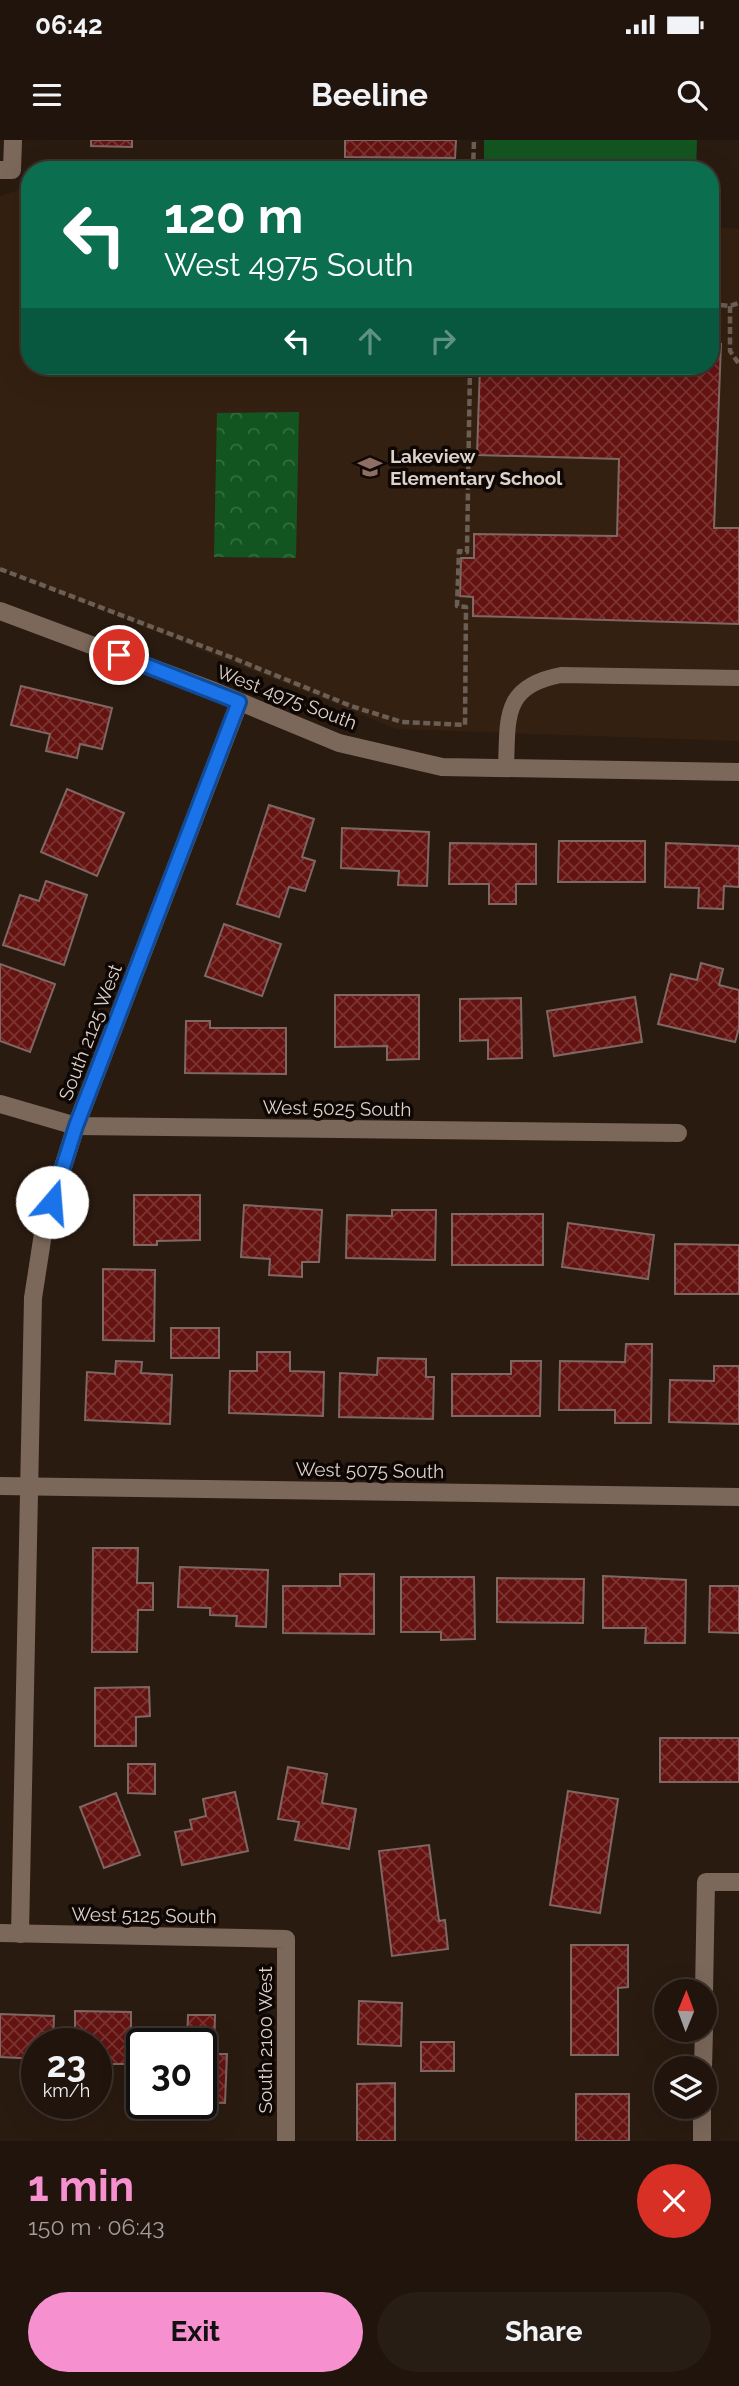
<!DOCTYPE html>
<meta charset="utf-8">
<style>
body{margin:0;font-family:Raleway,sans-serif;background:#281d15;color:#f1f3f6;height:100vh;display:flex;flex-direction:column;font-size:26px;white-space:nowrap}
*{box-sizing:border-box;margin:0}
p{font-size:23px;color:#a29e9d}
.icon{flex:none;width:38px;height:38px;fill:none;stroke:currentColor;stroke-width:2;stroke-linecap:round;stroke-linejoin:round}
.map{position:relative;height:2001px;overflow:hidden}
.drawer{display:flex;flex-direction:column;background:#20140c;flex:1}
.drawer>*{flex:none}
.banner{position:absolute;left:21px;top:21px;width:698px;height:214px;border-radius:28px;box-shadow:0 7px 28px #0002,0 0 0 2px #3d332d;background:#0b6e4f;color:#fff;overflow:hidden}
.needle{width:46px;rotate:1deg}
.buttons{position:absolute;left:654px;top:1839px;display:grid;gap:14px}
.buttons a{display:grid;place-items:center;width:63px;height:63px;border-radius:50%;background:#20140c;box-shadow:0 7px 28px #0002,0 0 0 2px #3d332d;font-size:35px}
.speed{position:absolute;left:21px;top:1888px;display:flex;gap:14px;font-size:35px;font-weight:700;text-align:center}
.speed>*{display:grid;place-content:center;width:91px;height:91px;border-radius:50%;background:#20140c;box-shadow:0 7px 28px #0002,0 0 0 2px #3d332d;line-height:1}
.speed small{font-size:18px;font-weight:400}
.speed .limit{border:4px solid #111;border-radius:10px;background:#fff;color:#111}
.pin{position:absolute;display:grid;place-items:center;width:60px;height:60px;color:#fff;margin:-30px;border:4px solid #fff;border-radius:50%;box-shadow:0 2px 7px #0007}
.me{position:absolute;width:77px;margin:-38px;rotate:18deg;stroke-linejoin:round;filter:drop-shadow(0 0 5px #0008)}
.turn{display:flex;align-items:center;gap:24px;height:147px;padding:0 28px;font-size:32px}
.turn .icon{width:91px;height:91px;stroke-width:2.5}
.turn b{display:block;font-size:49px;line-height:60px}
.lanes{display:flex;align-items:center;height:66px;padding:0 28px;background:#0003;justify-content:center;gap:35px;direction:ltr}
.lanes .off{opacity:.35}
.round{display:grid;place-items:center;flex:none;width:74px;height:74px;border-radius:37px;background:#281d15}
.summary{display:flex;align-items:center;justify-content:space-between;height:119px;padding:0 28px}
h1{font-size:42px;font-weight:700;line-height:52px;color:#f690cf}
.cta{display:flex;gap:14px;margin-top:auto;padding:14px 28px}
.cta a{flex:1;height:80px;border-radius:42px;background:#f690cf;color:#111;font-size:28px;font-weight:700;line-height:80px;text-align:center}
.cta a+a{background:#281d15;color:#f1f3f6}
.status{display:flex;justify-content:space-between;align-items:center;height:49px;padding:0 35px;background:#20140c;direction:ltr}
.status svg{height:19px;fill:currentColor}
header{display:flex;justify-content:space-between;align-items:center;height:91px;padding:0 28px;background:#20140c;font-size:32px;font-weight:700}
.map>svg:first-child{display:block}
.built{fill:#342010}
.park{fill:url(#park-crowns)}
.pitch{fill:#135521}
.building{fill:url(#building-cross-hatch);stroke:#7f6764;stroke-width:2}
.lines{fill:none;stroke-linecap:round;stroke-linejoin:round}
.path{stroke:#6b5e54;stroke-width:4.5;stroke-dasharray:7 3.5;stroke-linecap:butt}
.lane{stroke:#7b685b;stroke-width:16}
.street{stroke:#7b685b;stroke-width:18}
.route-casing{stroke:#114b97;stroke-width:18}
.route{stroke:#1a73e8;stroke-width:12}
.labels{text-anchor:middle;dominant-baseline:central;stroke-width:7;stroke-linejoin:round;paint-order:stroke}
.poi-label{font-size:19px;font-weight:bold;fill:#dcd2ca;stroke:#0e0704;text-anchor:start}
.street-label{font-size:19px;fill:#dcd2ca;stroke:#0e0704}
</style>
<div class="status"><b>06:42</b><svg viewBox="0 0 49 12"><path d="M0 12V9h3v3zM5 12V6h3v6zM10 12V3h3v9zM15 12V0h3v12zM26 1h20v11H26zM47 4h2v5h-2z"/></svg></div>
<header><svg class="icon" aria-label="menu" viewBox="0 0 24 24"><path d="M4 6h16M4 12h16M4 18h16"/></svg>Beeline<svg class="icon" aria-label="search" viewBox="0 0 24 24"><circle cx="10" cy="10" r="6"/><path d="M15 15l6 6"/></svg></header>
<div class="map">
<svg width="739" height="2001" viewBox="0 0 739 2001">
<defs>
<pattern id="park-crowns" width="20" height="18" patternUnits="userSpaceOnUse" patternTransform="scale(1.75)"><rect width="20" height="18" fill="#135521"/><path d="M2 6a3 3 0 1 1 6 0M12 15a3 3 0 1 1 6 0" fill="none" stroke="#356d40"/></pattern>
<pattern id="building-cross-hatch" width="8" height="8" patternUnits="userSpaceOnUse" patternTransform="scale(1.75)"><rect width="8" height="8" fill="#641311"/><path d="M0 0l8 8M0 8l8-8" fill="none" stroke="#7a3432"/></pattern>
</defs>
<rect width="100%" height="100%" fill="#2a1b10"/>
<polygon class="built" points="30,46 30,226 710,226 711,87 739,89 739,601 397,589 0,429 0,56"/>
<polygon class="park" points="299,272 296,418 214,417 217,273"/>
<polygon class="pitch" points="484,0 697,0 696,30 484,30"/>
<g class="building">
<polygon points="91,0 132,0 132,7 91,6"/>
<polygon points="345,0 456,0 455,18 345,17"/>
<polygon points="710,204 721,204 714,388 739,388 739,484 473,476 473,457 460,456 461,418 474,418 474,394 617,396 619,319 477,315 480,226 710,226"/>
<polygon points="21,546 112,568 102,609 80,604 77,618 46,611 50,594 11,585"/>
<polygon points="67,649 124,673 97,736 41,712"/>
<polygon points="269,665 314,679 302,717 315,721 305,751 289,747 279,777 237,764"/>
<polygon points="342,688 429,692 427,746 398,745 399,731 341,728"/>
<polygon points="559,701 645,701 645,742 558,742"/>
<polygon points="450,703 536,704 536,744 516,744 516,764 489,764 489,744 449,744"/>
<polygon points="666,703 739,706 739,747 724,746 723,769 698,768 699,748 665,747"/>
<polygon points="46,741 87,755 64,825 3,805 20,755 39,761"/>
<polygon points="224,784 281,804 262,856 205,836"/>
<polygon points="701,823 723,829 719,845 739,850 739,888 735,902 658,884 671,834 697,840"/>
<polygon points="0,824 55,844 30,912 0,901"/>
<polygon points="335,855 419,855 419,919 387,920 387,906 335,907"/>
<polygon points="635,857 642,902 554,916 547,871"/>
<polygon points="521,858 522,918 488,919 488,900 460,901 460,859"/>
<polygon points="186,881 210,881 210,888 286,888 286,934 185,933"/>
<polygon points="134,1055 200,1055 200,1100 157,1101 157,1105 134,1105"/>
<polygon points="244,1065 322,1070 319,1122 302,1122 302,1137 269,1135 270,1119 241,1117"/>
<polygon points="392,1070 436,1070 435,1120 346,1118 347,1075 392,1076"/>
<rect x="452" y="1074" width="91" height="51"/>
<polygon points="568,1083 654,1095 648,1139 562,1127"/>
<polygon points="675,1104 739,1105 739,1154 675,1154"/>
<polygon points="103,1129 155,1130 154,1201 103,1200"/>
<rect x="171" y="1188" width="48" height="30"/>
<polygon points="626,1204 652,1204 651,1283 615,1283 615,1270 559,1270 560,1221 625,1222"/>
<polygon points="257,1212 290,1212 290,1231 324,1232 323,1276 229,1273 230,1231 257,1231"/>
<polygon points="378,1218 426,1219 426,1237 434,1237 433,1279 339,1277 340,1233 377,1235"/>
<polygon points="116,1221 142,1222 141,1233 172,1235 170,1284 85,1280 87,1232 115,1234"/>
<polygon points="511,1221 541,1221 540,1276 452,1276 452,1234 511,1234"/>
<polygon points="714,1226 739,1226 739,1284 669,1282 670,1240 714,1241"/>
<polygon points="93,1408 138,1408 137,1443 153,1443 153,1470 138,1470 137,1512 92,1512"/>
<polygon points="180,1427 268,1430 266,1487 236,1486 237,1476 210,1475 210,1468 178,1467"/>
<polygon points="340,1434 374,1434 374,1494 283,1493 283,1446 340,1446"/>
<polygon points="603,1436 686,1440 685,1503 645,1503 646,1488 603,1488"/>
<polygon points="401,1437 474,1437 475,1499 441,1500 441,1492 401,1492"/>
<polygon points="497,1438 584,1439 583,1483 497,1482"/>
<polygon points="710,1446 739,1446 739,1493 709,1492"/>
<polygon points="149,1547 150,1576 136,1577 136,1606 95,1606 95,1548"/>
<rect x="660" y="1598" width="79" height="44"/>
<polygon points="128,1624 155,1624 155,1654 128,1653"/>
<polygon points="288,1627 327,1634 322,1663 356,1669 349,1709 295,1700 299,1682 278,1679"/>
<polygon points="568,1651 618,1659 600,1773 550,1765"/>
<polygon points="235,1652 248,1711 182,1725 175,1692 192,1689 190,1680 206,1676 203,1659"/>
<polygon points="116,1653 140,1715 104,1728 80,1667"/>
<polygon points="429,1705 439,1781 445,1780 448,1809 392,1816 379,1711"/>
<polygon points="571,1805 628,1805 628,1847 618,1848 618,1915 571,1915"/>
<polygon points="359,1861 402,1863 401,1906 358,1904"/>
<polygon points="75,1871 131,1872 131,1924 98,1924 99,1908 96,1908 96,1904 75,1904"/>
<polygon points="0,1874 54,1876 53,1904 37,1904 37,1919 0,1917"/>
<polygon points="188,1875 215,1875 214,1914 227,1914 225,1963 201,1962 201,1904 187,1904"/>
<rect x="421" y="1902" width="33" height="29"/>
<polygon points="395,1943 395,2001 357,2001 357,1944"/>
<rect x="576" y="1954" width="53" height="47"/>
</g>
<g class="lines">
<g class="path">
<polyline points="473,30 474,0"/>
<polyline points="710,164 730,166 739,163"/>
<polyline points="730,166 730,211 739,224"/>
<polyline points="0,429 228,516 351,566 402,582 465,585 466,467 457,466 459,411 467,412 470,226"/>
</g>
<path class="lane" d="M506 628C508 578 502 546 561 535L739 538"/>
<g class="street">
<polyline points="0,30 12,30 13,0"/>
<polyline points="0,471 214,551 339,603 442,627 739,632"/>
<polyline points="0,964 76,986 678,993"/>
<polyline points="0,1346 739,1357"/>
<polyline points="0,1793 286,1799 286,2001"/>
<polyline points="20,1794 33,1158 44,1087 76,986 239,563"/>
<polyline points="704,1852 706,1742 739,1742"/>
<polyline points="703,1928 704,1890"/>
<polyline points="702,2001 702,1967"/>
</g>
</g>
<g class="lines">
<g class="route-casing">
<polyline id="route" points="52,1062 76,986 239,562 119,515"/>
</g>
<use href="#route" class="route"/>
</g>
<defs>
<g id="school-bare" transform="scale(1.89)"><path d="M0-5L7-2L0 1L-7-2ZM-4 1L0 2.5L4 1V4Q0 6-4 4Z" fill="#8d6e63" stroke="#0e0704" stroke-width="2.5" paint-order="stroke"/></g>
</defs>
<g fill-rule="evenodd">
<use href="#school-bare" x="370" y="327"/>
</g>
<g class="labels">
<g class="poi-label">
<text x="390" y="316">Lakeview<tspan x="390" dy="22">Elementary School</tspan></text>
</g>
<g class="street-label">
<text transform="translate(287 557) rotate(21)">West 4975 South</text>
<text transform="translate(90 892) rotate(-69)">South 2125 West</text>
<text transform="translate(337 968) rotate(1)">West 5025 South</text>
<text transform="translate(370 1330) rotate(1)">West 5075 South</text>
<text transform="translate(144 1775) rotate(1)">West 5125 South</text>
<text transform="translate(265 1900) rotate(-90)">South 2100 West</text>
</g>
</g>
</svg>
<div class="buttons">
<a><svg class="needle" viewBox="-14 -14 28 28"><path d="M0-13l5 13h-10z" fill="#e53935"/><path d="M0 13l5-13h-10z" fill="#a29e9d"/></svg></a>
<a><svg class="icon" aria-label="layers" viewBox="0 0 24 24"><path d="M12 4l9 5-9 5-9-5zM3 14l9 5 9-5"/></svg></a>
</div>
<div class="speed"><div>23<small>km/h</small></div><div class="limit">30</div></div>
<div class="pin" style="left:119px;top:515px;background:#d93025"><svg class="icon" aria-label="arrive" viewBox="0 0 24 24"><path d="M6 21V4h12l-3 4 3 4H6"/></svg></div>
<svg class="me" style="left:52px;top:1062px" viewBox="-20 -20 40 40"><circle r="19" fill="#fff"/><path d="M0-13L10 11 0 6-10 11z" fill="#1a73e8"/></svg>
<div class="banner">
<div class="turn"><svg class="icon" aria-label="left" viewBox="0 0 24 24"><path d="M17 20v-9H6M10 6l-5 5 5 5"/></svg><div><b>120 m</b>West 4975 South</div></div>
<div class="lanes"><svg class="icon" aria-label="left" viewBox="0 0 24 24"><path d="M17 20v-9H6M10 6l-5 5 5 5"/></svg><svg class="icon off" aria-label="ahead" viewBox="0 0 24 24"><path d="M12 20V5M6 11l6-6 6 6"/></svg><svg class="icon off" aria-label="right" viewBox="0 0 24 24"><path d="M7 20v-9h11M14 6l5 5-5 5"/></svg></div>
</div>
</div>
<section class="drawer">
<div class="summary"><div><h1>1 min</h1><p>150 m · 06:43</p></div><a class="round" style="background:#d93025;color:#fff"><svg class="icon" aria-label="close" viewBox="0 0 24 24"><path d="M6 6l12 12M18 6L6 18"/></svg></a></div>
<div class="cta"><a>Exit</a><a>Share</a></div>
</section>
